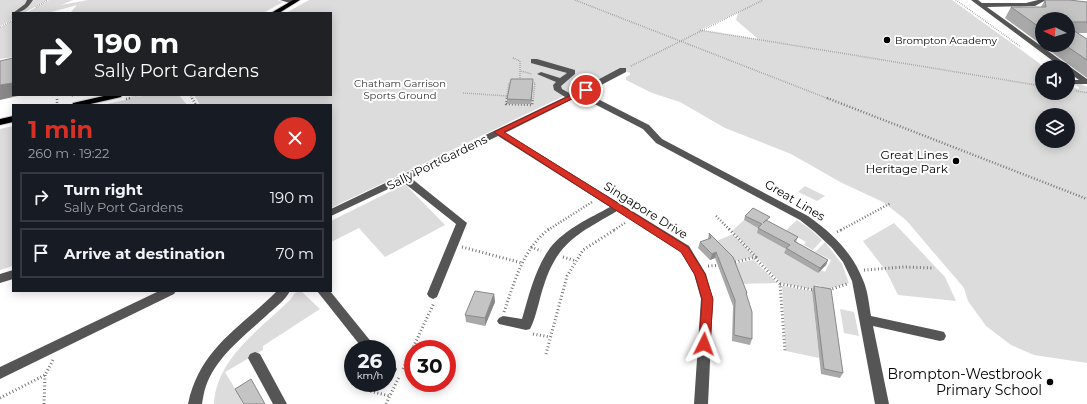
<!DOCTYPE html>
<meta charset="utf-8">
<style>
body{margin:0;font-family:Montserrat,sans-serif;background:#242831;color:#f1f3f6;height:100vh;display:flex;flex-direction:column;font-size:15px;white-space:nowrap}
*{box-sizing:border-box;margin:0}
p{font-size:13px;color:#9ea1a6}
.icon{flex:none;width:22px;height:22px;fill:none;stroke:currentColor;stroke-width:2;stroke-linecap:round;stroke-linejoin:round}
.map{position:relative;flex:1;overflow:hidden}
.details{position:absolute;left:12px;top:104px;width:320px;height:188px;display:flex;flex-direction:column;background:#171b24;border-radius:0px;box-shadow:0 2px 10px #0003}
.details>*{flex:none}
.top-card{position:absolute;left:12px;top:12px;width:320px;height:84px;border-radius:0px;box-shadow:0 2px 10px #0003;background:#202124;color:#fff;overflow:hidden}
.needle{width:26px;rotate:275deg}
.tools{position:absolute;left:1035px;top:12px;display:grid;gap:8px}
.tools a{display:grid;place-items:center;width:40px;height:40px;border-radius:50%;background:#171b24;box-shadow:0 2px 10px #0003;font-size:20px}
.speed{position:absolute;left:344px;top:340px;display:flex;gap:8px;font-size:20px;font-weight:700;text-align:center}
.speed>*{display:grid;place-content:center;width:52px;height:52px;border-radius:50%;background:#171b24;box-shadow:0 2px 10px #0003;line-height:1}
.speed small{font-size:10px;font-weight:400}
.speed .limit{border:6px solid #d22;background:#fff;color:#111}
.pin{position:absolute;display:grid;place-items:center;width:34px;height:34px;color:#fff;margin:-17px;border:2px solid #fff;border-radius:50%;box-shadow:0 1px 4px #0007}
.me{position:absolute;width:44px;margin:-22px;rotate:3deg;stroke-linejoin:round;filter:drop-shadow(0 0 3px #0008)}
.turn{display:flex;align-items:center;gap:14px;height:84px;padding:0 16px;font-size:18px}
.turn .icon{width:52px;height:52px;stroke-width:2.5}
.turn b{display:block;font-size:28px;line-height:34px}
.round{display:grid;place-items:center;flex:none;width:42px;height:42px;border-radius:21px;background:#242831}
.headline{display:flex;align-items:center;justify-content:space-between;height:68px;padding:0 16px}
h1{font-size:24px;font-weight:700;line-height:30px;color:#d93025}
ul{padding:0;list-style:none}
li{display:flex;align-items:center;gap:12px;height:50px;margin:0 8px 6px;padding:0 8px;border:2px solid #363941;border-radius:0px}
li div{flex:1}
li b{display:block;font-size:15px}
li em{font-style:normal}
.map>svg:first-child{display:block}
.green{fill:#dcdcdc;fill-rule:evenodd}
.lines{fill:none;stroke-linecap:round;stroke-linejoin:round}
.major-casing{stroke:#dbdbdb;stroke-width:2}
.path-far2{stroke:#777;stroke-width:1.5;stroke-dasharray:0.5 1.5;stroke-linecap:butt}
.path-far1{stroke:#777;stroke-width:2.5;stroke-dasharray:1 2;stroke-linecap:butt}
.path{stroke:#777;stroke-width:3;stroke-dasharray:1 2.5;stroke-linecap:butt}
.minor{fill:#555;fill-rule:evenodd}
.major{fill:#000;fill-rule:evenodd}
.wall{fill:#a9a9a9;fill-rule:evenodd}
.shaded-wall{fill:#898989}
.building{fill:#c4c4c4;stroke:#898989}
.route{fill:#d93025;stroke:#8d1f18}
.poi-dot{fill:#000;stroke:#fff;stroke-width:1.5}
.labels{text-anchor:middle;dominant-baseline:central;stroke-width:4;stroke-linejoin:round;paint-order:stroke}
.far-poi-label{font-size:10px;fill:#000;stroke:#fff;text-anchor:start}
.far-park-label{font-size:10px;fill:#333;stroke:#fff}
.poi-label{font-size:12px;fill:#000;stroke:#fff;text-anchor:end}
.street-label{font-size:12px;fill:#000;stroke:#fff}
.near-poi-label{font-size:14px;fill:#000;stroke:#fff;text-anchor:end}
</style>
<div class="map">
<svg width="1087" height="404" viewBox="0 0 1087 404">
<rect width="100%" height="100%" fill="#fff"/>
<g class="green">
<polygon points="0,0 47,0 24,13 13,13 13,19 0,26"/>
<polygon points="49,0 73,0 61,5 88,0 277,0 283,2 263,13 70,13 77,5 48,13 26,13"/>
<path d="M309 0H952L1039 63 1042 67V93H1068V87L1079 89V87L1073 83 1078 82 1087 87V363L1034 355 1011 345 986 326 968 301 964 288 906 220 883 202 842 183 791 154 725 128 680 102 652 93 626 80V77L630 75V73L620 69 331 208V105H200L194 95H331V13H286ZM743 10 738 13 736 20 758 39 808 47 700 30ZM1042 115H1068V141H1042Z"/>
<polygon points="13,20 13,57 0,59 0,28"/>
<polygon points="146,95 179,95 187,105 103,105"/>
<polygon points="13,126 13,266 0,270 0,129"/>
<polygon points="405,184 445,225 385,257 359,228 331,242 331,221"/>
<polygon points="805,186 825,196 817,201 798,192"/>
<polygon points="744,220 761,229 818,273 821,270 825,272 831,260 815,252 825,242 842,264 849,283 822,291 821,286 815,285 816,290 781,283 732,231"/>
<polygon points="797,220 810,229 822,240 813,250 804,245 806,242 788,232 784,232"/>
<polygon points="894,223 945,277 956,301 898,295 886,271 863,241"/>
<polygon points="733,234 755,257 720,264 712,243"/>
<polygon points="754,260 777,283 739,284 721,266"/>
<polygon points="782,286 812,291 819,358 786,351"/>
<path d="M301 291 320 309 263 346V350L225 372 244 404H214C216 359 260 329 290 300L295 293Z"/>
<polygon points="840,309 854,312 859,336 844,333"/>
</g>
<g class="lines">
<g class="major-casing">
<g id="major">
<polygon points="293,0 300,0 279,13 271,13"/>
<polygon points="108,95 122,95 121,97 86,105 72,105 73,103"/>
<polygon points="13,116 13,122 0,125 0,119"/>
</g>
</g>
<g class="path-far2">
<polyline points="575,0 829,99"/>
<polyline points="956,0 1021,47"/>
<polyline points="36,7 48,0"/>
<polyline points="0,27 13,20"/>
<polyline points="700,30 1042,86"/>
<polyline points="513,58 520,61 520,80"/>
<polyline points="631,66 763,0"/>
<polyline points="521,71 532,74"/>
<polyline points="530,83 535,83 533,99"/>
<polyline points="1076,91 1087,93"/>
<polyline points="463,93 507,96 509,83 513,83"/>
<polyline points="67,95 72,95 73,97"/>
<polyline points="190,95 192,99"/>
<polyline points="126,99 141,95"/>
<polyline points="507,99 507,96"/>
</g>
<g class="path-far1">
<polyline points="192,98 196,105"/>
<polyline points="507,98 506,104 532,105 533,98"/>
<polyline points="827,98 1087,199"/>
<polyline points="57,99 57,104"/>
<polyline points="126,99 130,98"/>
<polyline points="716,216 730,230"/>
<polyline points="548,230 592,202"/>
<polyline points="614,230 625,223"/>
<polyline points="841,230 891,203"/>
</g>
<g class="path">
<polyline points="729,229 756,257 732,263"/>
<polyline points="837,232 843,229"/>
<polyline points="462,247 522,263"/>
<polyline points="531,247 541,251"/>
<polyline points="563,257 576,261"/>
<polyline points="755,258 780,284 785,351"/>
<polyline points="708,266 721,265"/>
<polyline points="864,270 904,267 934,268"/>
<polyline points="780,284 814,290"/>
<polyline points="829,290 847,284"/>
<path d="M504 312C515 281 522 250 549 229"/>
<polyline points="533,334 550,337"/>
<polyline points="546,354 567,276 583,250 616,229"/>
<polyline points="403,369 434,303"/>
<polyline points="373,383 369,391 390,396"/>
<polyline points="0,398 45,375 53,360"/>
<polyline points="44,404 45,375"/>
<polyline points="386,404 399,377"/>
</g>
<g class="minor">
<path d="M27 0H33C28 8 22 13 13 13L25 4Z"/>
<polygon points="280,0 292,0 296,2 293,4"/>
<polygon points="971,0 978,0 982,3 1026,3 1038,0 1046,0 1035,6 987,7 1087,79 1087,84 1068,84 1068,80 1079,80 1068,72 1068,67 1061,67"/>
<path d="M531 59H537L575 70V74L561 86 562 89 571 94 620 68H626V72L586 93 649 125 662 139 808 216C832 233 852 252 863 280 868 291 869 305 871 316L940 331 944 332 946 336 944 340 940 341 873 326 889 404H875L852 281 843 262 832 248 815 232 800 220 656 143 643 129 579 96 505 133 689 246 706 274 713 299 708 404H694L701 299 694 274 681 252 617 211C580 233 558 241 544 285 539 299 537 315 530 329L526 330 499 324 497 321 499 318 503 316 522 319C529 295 535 269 550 248 565 229 590 218 610 207L498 136 411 178 467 223 437 297 433 299 429 297 427 294 456 224 403 182 331 216V209L565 97 554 90 553 85 556 82 537 74 541 72 560 78 567 73 531 63Z"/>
<polygon points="13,270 13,279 0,283 0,274"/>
<polygon points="159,291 176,291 174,294 0,379 0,367"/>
<path d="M277 291H290C285 301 274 308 266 316 244 336 216 357 206 386 204 391 203 398 202 404H188C200 348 239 329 277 291Z"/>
<polygon points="317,291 330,291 377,349 363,349"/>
<polygon points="255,352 260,354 287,404 273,404 248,358 250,354"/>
<path d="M387 359C392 361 394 364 397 369L395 373 390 375 387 374Z"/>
</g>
<use href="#major" class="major"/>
</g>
<g class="wall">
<path d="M1045 0 1087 2V33H1078L1087 39V78L1005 18 1011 7H1041ZM1042 19H1068V45H1042Z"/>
<polygon points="533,83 531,104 507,104 507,99"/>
<polygon points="745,216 798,237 796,242 828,260 826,265 818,273 784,253 786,249 757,233 758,228 744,220"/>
<polygon points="709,233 747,293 747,295 752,339 750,345 732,341 733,306 715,258 710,260 698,248 700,242 708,239"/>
<polygon points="814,286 843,373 840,378 821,374 812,291"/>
<polygon points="494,294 495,302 485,326 466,322 465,315"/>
</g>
<g class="shaded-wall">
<polygon points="533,79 533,83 531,104 531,100"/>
<polygon points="13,83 13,95 22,95 0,100 0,85"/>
<polygon points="716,252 715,258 710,260 712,254"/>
<polygon points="828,260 826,265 818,273 820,268"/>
<polygon points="494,294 495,302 485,326 485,318"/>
</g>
<g class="building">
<polygon points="1045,0 1069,0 1087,2 1087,22 1068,22 1068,19 1042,19 1042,29 1011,7 1046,7"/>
<polygon points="1068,27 1087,39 1087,60 1065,45 1068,45"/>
<polygon points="13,58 13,83 0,85 0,61"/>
<polygon points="511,79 533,79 531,100 507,99"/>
<polygon points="753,208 770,217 763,223 766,220 798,237 794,241 828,260 820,268 786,248 790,245 758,228 762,224 745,216"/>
<polygon points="709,233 733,257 747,293 746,293 752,312 752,339 734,335 735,300 716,252 712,254 700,242 711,238"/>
<polygon points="814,286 831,289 843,373 824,369"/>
<polygon points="475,291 494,294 485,318 465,315"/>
<polygon points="251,379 265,404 244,404 235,389"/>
</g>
<polygon class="route" points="586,88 590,90 588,91 504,132 688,247 705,274 713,299 710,344 709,348 704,349 700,348 699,344 702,299 695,275 681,252 494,132"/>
<g class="poi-dot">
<circle cx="887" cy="40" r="4"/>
<circle cx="956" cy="161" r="4"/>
<circle cx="1050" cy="382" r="4"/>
</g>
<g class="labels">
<g class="far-poi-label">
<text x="895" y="40">Brompton Academy</text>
</g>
<g class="far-park-label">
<text x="400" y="83">Chatham Garrison<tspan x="400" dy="12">Sports Ground</tspan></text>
</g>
<g class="poi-label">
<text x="948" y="154">Great Lines<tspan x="948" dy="14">Heritage Park</tspan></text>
</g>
<g class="street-label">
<text transform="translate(437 162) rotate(-26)">Sally Port Gardens</text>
<text transform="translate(795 200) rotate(31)">Great Lines</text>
<text transform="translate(646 210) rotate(32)">Singapore Drive</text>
</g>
<g class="near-poi-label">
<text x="1042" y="374">Brompton-Westbrook<tspan x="1042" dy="16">Primary School</tspan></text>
</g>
</g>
</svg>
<div class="tools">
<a><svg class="needle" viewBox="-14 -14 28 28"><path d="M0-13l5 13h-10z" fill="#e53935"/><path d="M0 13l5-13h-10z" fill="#9ea1a6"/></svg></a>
<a><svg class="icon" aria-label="sound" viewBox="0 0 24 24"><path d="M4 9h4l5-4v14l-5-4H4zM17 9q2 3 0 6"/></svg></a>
<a><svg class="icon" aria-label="layers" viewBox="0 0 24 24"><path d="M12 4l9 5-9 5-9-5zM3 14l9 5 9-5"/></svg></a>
</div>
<div class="speed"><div>26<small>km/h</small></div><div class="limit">30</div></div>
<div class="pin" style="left:586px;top:90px;background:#d93025"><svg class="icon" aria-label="arrive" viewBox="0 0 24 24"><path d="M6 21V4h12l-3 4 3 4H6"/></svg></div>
<svg class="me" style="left:704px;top:344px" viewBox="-20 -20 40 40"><path d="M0-17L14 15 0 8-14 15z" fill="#d93025" stroke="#fff" stroke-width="4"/></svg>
<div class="top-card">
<div class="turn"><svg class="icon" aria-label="right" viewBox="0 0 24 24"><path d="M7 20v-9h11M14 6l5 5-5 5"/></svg><div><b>190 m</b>Sally Port Gardens</div></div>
</div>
<section class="details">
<div class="headline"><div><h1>1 min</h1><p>260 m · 19:22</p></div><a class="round" style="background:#d93025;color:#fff"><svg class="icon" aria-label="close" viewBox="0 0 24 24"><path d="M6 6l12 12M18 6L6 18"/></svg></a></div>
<ul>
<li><svg class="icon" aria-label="right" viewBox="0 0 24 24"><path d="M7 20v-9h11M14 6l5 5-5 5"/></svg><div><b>Turn right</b><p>Sally Port Gardens</p></div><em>190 m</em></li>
<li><svg class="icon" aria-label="arrive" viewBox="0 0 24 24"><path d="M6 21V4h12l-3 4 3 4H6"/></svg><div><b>Arrive at destination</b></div><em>70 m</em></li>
</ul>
</section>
</div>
